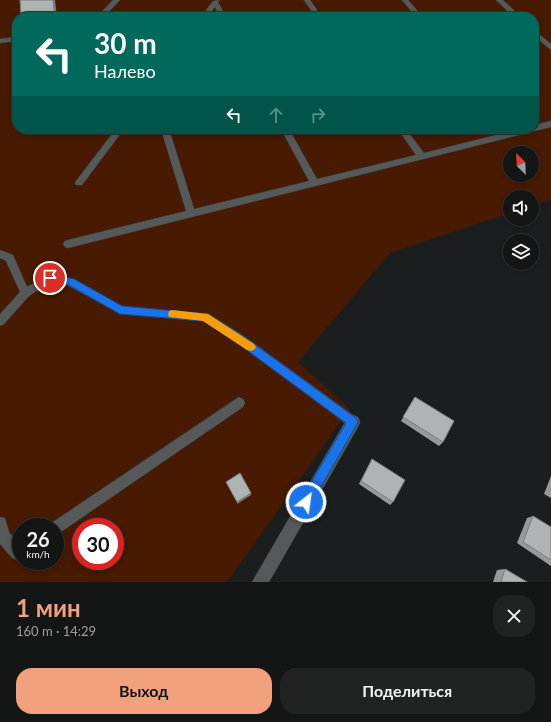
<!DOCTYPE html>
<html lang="ru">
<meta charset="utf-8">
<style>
body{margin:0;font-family:Lato,sans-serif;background:#212323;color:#f1f3f6;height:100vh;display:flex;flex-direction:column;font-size:15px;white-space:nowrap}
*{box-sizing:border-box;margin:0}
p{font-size:13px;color:#9d9fa1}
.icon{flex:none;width:22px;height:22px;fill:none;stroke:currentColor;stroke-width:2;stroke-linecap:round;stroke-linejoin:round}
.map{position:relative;height:582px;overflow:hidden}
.sheet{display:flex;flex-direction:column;background:#141616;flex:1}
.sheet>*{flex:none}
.guide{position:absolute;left:12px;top:12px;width:527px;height:122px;border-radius:16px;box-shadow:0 2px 6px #0003,0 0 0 1px #333535;background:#00695c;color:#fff;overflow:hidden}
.needle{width:26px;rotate:336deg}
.buttons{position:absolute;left:503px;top:146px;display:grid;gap:8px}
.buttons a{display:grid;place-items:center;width:36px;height:36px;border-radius:50%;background:#141616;box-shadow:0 2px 6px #0003,0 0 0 1px #333535;font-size:20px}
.speed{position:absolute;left:12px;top:518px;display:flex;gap:8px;font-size:20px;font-weight:700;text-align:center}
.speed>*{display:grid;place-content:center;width:52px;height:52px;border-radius:50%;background:#141616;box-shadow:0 2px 6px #0003,0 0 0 1px #333535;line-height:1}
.speed small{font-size:10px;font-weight:400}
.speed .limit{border:6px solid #d22;background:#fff;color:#111}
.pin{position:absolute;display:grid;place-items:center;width:34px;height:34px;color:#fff;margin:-17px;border:2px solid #fff;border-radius:50%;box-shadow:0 1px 4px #0007}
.me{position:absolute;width:44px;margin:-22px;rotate:30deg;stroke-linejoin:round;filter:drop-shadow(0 0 3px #0008)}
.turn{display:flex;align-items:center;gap:14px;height:84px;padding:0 16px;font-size:18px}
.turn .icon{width:52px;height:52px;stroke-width:2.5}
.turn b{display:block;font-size:28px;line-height:34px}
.lanes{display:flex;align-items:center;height:38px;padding:0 16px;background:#0003;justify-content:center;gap:20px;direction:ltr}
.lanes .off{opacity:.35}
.round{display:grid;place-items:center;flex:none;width:42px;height:42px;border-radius:16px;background:#212323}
.summary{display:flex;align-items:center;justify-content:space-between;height:68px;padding:0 16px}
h1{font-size:24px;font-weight:700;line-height:30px;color:#f1a17c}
.action{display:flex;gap:8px;margin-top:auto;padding:8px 16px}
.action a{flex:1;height:46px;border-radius:16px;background:#f1a17c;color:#111;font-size:16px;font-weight:700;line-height:46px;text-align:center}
.action a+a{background:#212323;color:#f1f3f6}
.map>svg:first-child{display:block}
.green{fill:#471a01;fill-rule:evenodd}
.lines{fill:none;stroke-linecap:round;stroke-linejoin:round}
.lane-casing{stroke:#383a3a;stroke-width:1}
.street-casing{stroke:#383a3a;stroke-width:1}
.lane{fill:#555959;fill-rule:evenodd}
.street{fill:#555959;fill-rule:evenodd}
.wall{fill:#969a9a}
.shaded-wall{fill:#7a7d7d}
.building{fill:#afb3b3;stroke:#7a7d7d}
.route{fill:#1a73e8;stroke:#114b97}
.slow{fill:#f59e0b}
</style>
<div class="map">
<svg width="551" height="582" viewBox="0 0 551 582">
<rect width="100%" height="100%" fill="#1a1e1e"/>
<path class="green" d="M0 0H551V200L532 206V197H510V213L390 253 298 362 350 409 227 582H0ZM17 17H534V129H17ZM510 153H532V175H510ZM21 527H55V561H21ZM81 527H115V561H81Z"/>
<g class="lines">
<g class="lane-casing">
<g id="lane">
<polygon points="113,0 120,0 104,17 97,17"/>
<polygon points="220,0 218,2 226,17 220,17 215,7 207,17 201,17 213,1"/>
<polygon points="304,0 310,0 322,17 316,17"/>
<polygon points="402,0 408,0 423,17 416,17"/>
<polygon points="496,0 503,0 521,17 514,17"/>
<polygon points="534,30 551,44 551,50 534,36"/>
<polygon points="17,37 17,41 0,43 0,39"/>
<polygon points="551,121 551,127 68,248 65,247 63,244 65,241 68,240 186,211 161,129 169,129 194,209 309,181 281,129 289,129 317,179 416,155 398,129 406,129 424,153 520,129 534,129 534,125"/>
<polygon points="116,129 124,129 82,185 76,185 75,183 76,181"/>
<polygon points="0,250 13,255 27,287 50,274 74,279 122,306 209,314 244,336 357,418 359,422 357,426 353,428 349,426 236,342 203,321 120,314 69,286 51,282 29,296 4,324 0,326 0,314 20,292 6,261 0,258"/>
<polygon points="239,397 243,399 245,403 243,407 55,536 55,527 49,527 50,524"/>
<polygon points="0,517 5,518 9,532 19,544 21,543 21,558 17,560 12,558 0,544"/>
</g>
</g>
<g class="street-casing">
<polygon id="street" points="353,415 358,417 360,422 358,427 269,582 252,582 348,417"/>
</g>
<use href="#lane" class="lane"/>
<use href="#street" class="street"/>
</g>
<g class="wall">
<polygon points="415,397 443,442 439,446 401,421"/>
<polygon points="372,459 393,502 390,505 359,484"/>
<polygon points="551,476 551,498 544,494"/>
<polygon points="533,516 551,527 551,566 517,543 527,518"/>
<polygon points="505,569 527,582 493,582 497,570"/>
</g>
<g class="shaded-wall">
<polygon points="53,0 55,0 57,17 55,17"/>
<polygon points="40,13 41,17 22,17 21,15"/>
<polygon points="251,493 251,495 237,504 237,502"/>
</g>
<g class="building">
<polygon points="20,0 53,0 55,17 40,17 40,13 21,15"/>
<polygon points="415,397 454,421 443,442 403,417"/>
<polygon points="372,459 405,480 393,502 361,481"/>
<polygon points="240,473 251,493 237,502 226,482"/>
<polygon points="533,516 551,527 551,560 523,542"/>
<polygon points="505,569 527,582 501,582"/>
</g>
<polygon class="route" points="50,274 74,279 122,306 208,314 243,336 356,418 358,422 356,426 310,506 306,508 302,506 300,502 302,498 346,423 236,342 203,321 120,314 69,285 47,281 46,278"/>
<polygon class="slow" points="172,310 208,314 254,344 256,347 254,350 251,351 247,350 203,321 169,317 168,314 169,311"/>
</svg>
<div class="buttons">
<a><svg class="needle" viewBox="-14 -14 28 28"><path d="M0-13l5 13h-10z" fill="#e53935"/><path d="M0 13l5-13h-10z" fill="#9d9fa1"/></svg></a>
<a><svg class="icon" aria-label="sound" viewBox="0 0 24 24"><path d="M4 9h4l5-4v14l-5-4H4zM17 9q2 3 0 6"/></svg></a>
<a><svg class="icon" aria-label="layers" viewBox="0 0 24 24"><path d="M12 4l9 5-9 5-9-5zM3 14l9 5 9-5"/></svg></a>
</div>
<div class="speed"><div>26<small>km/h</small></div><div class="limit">30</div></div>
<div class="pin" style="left:50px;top:278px;background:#d93025"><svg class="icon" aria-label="arrive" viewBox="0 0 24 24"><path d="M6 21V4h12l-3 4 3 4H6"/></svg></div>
<svg class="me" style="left:306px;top:502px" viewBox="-20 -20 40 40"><circle r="17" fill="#1a73e8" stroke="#fff" stroke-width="3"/><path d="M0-11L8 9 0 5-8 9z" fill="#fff"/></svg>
<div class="guide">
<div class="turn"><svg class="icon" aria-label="left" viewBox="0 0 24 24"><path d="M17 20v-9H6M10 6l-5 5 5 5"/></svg><div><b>30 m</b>Налево</div></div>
<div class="lanes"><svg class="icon" aria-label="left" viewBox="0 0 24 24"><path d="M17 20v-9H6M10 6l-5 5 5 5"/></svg><svg class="icon off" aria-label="ahead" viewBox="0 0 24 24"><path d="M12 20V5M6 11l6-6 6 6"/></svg><svg class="icon off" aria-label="right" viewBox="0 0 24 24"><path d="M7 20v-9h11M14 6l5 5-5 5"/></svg></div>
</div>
</div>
<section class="sheet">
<div class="summary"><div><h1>1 мин</h1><p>160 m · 14:29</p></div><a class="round"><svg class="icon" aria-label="close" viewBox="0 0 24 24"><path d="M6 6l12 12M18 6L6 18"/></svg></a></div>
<div class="action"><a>Выход</a><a>Поделиться</a></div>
</section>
